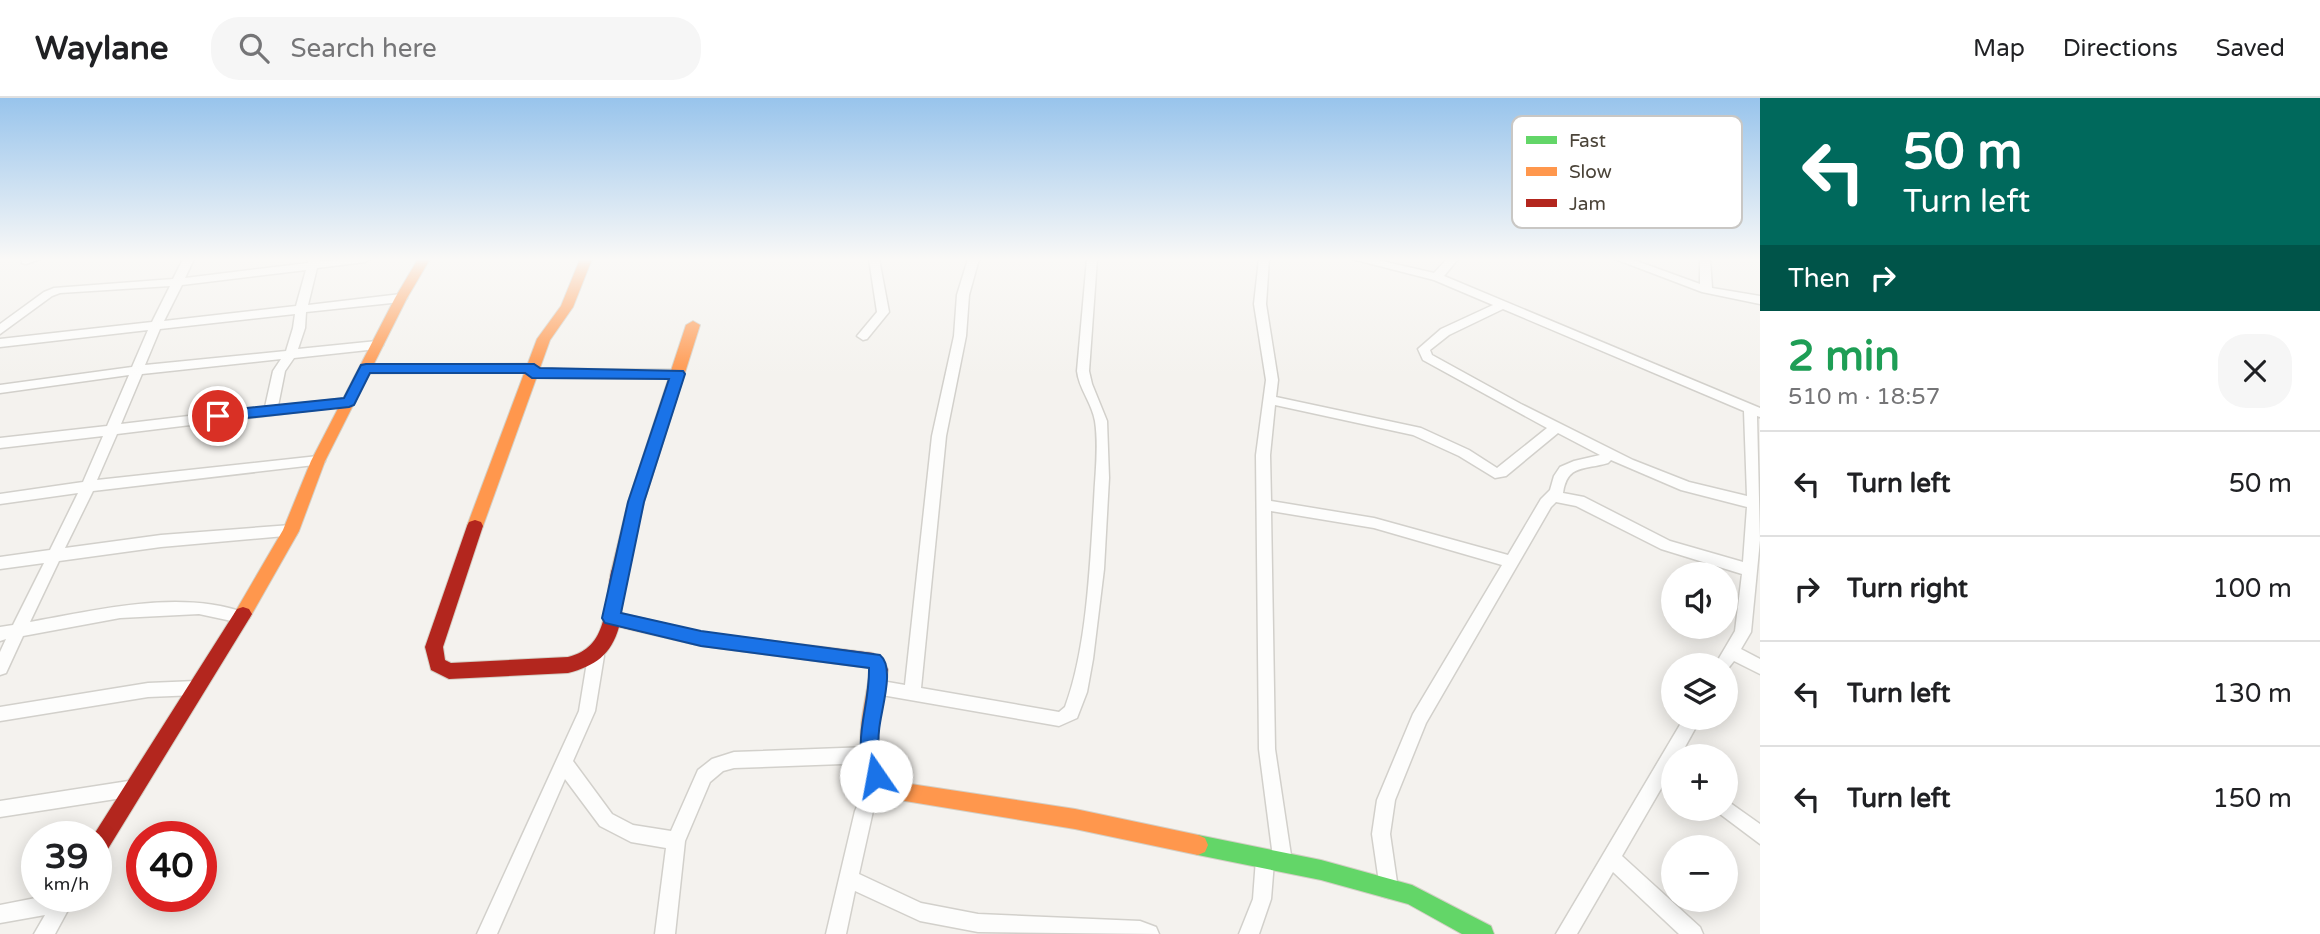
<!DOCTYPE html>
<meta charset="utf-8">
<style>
body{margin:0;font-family:"Varela Round",sans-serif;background:#f6f6f6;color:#202124;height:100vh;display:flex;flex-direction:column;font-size:26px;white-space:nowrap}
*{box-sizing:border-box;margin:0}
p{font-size:23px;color:#757577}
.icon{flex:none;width:38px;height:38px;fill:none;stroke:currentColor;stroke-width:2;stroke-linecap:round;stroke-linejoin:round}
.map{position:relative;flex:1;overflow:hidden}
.sheet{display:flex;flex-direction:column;background:#fff;width:560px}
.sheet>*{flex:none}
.hud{background:#00695c;color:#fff;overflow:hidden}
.controls{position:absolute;left:1661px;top:464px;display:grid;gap:14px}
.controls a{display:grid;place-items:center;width:77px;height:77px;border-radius:50%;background:#fff;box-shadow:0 4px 18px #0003;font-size:35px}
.speed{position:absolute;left:21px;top:723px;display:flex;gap:14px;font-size:35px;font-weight:700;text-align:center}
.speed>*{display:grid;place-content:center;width:91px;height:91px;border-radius:50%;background:#fff;box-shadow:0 4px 18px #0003;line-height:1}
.speed small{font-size:18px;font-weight:400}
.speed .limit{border:10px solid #d22;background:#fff;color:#111}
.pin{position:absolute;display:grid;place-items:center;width:60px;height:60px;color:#fff;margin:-30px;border:4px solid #fff;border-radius:50%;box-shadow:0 2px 7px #0007}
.me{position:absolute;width:77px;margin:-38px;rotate:348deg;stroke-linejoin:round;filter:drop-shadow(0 0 5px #0008)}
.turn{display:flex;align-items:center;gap:24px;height:147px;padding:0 28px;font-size:32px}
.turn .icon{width:91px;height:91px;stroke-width:2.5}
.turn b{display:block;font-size:49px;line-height:60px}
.then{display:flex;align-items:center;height:66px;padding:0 28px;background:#0003;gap:14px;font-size:26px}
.round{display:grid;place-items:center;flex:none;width:74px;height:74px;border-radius:28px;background:#f6f6f6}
.head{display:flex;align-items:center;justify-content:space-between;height:119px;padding:0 28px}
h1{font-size:42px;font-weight:700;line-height:52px;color:#1e9e55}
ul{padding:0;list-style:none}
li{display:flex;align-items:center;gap:21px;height:105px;padding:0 28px;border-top:2px solid #e0e0e0}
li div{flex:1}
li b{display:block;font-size:26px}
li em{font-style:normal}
header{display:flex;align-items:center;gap:42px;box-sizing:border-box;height:98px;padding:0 35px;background:#fff;border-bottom:2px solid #e0e0e0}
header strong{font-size:33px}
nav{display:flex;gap:38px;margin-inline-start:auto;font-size:24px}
.search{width:490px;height:63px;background:#f6f6f6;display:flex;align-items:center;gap:18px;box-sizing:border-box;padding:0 24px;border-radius:28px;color:#757577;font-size:26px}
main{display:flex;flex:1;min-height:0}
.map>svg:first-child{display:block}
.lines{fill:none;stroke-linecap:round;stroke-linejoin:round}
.street-casing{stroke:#d2d0cb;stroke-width:3}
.fast-casing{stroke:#d3cfc5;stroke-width:2}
.slow-casing{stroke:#d3cfc5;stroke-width:2}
.jam-casing{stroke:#d3cfc5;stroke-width:2}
.street{fill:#fdfdfc;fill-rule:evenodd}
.fast{fill:#63d668;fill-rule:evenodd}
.slow{fill:#ff974d;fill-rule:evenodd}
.jam{fill:#b3261e;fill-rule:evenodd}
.route{fill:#1a73e8;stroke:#114b97;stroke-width:2}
.key{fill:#fff;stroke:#c9c7c4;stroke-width:2}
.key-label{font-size:19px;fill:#4b4439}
</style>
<header>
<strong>Waylane</strong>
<div class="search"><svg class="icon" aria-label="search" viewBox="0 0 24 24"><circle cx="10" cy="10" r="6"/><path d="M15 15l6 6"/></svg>Search here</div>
<nav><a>Map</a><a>Directions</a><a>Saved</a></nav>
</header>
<main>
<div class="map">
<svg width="1760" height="836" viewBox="0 0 1760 836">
<rect width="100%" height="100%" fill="#f4f2ee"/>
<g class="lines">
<g class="street-casing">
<g id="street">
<polygon points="22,161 40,161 26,166 22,165"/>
<path d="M183 161H194L185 180 308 165V161H319V163L370 161 365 164 317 170 308 207 401 196 407 200 401 204 306 214 305 230 298 251 377 243 383 247 377 251 294 260 285 273 278 308 349 300 353 301 355 304 353 307 117 336 97 382 318 358 325 363 323 366 93 393 65 450 161 437 291 427 296 429 298 433 296 437 161 449 59 463 30 524C98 512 179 491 246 515L249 519 246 523 241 525 199 516 120 520 23 538 6 575 0 577V554L6 541 0 543V529L13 527 44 465 0 471V459L50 452 78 395 0 406V396L83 384 103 338 0 350V340L107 328 129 277 0 295V287L132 269 148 232 0 249V241L152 224 170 188 60 195 52 198 0 236V226L44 194 54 190 173 181ZM306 172 296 208 164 223 182 187ZM295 216 293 230 286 253 145 267 160 231ZM281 261 273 273 265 309 121 326 142 276Z"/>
<polygon points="869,161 879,161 889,214 867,241 863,242 857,238 877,214"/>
<path d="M968 161H979L969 197 966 238 946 338 921 590 1059 614 1065 609C1087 550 1090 467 1094 403 1095 377 1099 349 1095 323 1092 305 1079 291 1077 273L1087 161H1097L1089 273 1092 286 1107 323 1109 380 1104 471 1093 561 1087 594 1077 620 1059 628 876 596 870 594 868 589 870 584 876 582 905 587 932 338 954 238 957 197Z"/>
<path d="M1259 161H1269L1266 206 1278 282 1276 299 1421 330 1469 352 1497 370 1547 330 1423 262 1418 251 1441 231 1493 207 1434 182 1352 161H1373L1434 175 1447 161H1458L1444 178 1760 310V319L1757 318 1760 442 1751 534 1741 551 1760 561V576L1734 563 1726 573V567H1715L1735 533 1742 476 1661 451 1576 408 1556 404 1551 409 1426 625 1395 702 1390 736 1398 791 1396 798 1389 800 1382 798 1380 791 1372 736 1377 702 1413 616 1502 467 1374 430 1271 413 1275 651 1292 764 1289 770 1283 773 1277 770 1274 764 1271 801 1259 836H1239L1253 801 1256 761 1259 755 1265 752 1271 755 1273 759 1259 651 1256 357 1266 282 1254 206ZM1503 211 1744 313 1747 398 1689 384 1633 362 1521 306 1432 257 1430 252 1449 237ZM1275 307 1413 337 1459 358 1495 380 1506 378 1558 335 1600 357 1574 363 1560 369 1554 378 1550 392 1541 401 1508 457 1374 420 1271 403 1270 357ZM1611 362 1681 392 1747 409 1743 464 1670 443 1584 399 1563 395C1567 366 1585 372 1608 365Z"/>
<polygon points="1615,161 1631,161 1700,186 1700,161 1710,161 1712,190 1760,198 1760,206 1702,194"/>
<polygon points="534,266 538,267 540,271 678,272 684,276 678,280 532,279 528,278 526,274 366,275 360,271 366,267"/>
<polygon points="596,551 602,553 604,558 595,613 573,663 612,716 633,727 671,733 698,672 712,661 734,654 869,649 875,651 877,657 875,663 869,665 734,670 723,673 710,684 685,743 675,836 655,836 666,750 631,744 600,728 565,681 497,836 477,836 579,613 588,558 590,553"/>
<polygon points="196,583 202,585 204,590 202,595 196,597 148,599 0,623 0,609 148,585"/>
<polygon points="1684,620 1701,620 1680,658 1673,658 1673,670 1622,758 1700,829 1703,836 1679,836 1613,774 1577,836 1556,836"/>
<polygon points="883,677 889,679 892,685 873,713 859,776 921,805 978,816 1140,823 1156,829 1159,836 978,834 920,823 855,793 846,836 826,836 855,713 864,693 877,679"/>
<polygon points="135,682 141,684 144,690 141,696 135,698 0,719 0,703"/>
<polygon points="1726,702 1760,726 1760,746 1720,716 1717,710 1726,710"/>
<polygon points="46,798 73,798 74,801 55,836 34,836 45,817 0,825 0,807"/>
</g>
</g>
<g class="fast-casing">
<polygon id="fast" points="1198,737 1321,762 1412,787 1491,828 1494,836 1462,836 1408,806 1321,782 1198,757 1191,754 1188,747 1191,740"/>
</g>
<g class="slow-casing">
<g id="slow">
<polygon points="418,161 430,161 407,200 325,363 299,433 249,521 243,523 237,521 234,516 237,511 283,432 311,363 395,200"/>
<polygon points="580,161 592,161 573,209 550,242 483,428 481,432 469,432 467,428 537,241 561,208"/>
<polygon points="693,223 700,227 644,404 627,474 625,479 613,479 611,474 628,404 686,227"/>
<path d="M879 564 885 567 888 572C882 615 862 656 904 685L1075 711 1198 737 1205 740 1208 747 1205 754 1198 757 1075 731 893 701C844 665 863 623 870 572L873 567Z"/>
</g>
</g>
<g class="jam-casing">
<g id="jam">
<path d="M475 422 481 424 483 428 443 549 445 562 451 565 568 559C609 549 604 509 611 474L613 469H625L627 474 621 515 701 534 873 555 884 562 888 572 885 577 879 580 873 577 869 570 701 548 619 529C611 557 595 568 568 575L449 581 431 572 425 549 467 428 469 424Z"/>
<polygon points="243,509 249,511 252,516 249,521 103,759 96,762 96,738 93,738 237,511"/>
</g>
</g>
<use href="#street" class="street"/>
<use href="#fast" class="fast"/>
<use href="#slow" class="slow"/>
<use href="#jam" class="jam"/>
</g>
<linearGradient id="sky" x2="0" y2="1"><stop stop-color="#98c4ec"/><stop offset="0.58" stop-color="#faf9f7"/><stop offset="1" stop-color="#faf9f7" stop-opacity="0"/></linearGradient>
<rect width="1760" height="278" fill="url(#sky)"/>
<path class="route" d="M366 266H534L540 270 683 273 685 276 644 404 621 515 701 533 880 557C896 570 880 614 879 633 877 650 881 663 886 678L883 684 876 687 869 684C850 641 870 613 869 570L701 548 605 525 602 520 628 404 669 281 532 280 525 275H370L354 307 349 309 218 323 211 318 218 313 344 300 361 267Z"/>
<rect x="1512" y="18" width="230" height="112" rx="10" class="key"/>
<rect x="1526" y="38" width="31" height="8" fill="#63d668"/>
<rect x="1526" y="69" width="31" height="9" fill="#ff974d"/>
<rect x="1526" y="101" width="31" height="8" fill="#b3261e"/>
<g class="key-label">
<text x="1569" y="49">Fast</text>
<text x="1569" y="80">Slow</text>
<text x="1569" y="112">Jam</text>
</g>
</svg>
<div class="controls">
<a><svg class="icon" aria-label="sound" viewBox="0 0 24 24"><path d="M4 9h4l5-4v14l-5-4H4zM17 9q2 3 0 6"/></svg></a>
<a><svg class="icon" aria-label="layers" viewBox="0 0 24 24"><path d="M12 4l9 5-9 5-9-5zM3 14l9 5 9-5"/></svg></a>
<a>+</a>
<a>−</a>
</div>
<div class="speed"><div>39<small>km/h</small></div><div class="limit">40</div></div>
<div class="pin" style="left:218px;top:318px;background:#d93025"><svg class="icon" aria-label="arrive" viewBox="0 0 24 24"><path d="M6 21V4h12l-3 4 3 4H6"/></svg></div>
<svg class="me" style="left:876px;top:678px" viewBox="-20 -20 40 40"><circle r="19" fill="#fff"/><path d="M0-13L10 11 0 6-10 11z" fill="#1a73e8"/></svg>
</div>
<section class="sheet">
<div class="hud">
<div class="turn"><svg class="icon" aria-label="left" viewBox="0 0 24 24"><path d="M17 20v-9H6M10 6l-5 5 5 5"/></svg><div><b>50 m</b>Turn left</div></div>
<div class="then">Then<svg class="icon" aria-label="right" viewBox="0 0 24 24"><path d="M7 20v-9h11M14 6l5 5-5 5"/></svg></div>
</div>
<div class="head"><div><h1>2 min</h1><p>510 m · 18:57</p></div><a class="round"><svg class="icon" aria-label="close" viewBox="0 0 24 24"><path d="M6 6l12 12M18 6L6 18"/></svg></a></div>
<ul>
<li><svg class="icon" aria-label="left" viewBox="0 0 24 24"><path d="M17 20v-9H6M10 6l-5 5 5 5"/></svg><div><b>Turn left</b></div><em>50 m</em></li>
<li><svg class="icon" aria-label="right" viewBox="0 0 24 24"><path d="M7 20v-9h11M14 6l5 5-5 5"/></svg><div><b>Turn right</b></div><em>100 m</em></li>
<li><svg class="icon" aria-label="left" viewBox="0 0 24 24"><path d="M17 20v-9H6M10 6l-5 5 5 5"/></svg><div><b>Turn left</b></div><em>130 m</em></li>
<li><svg class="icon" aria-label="left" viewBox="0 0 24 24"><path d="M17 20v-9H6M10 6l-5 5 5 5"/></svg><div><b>Turn left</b></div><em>150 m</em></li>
</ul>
</section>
</main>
